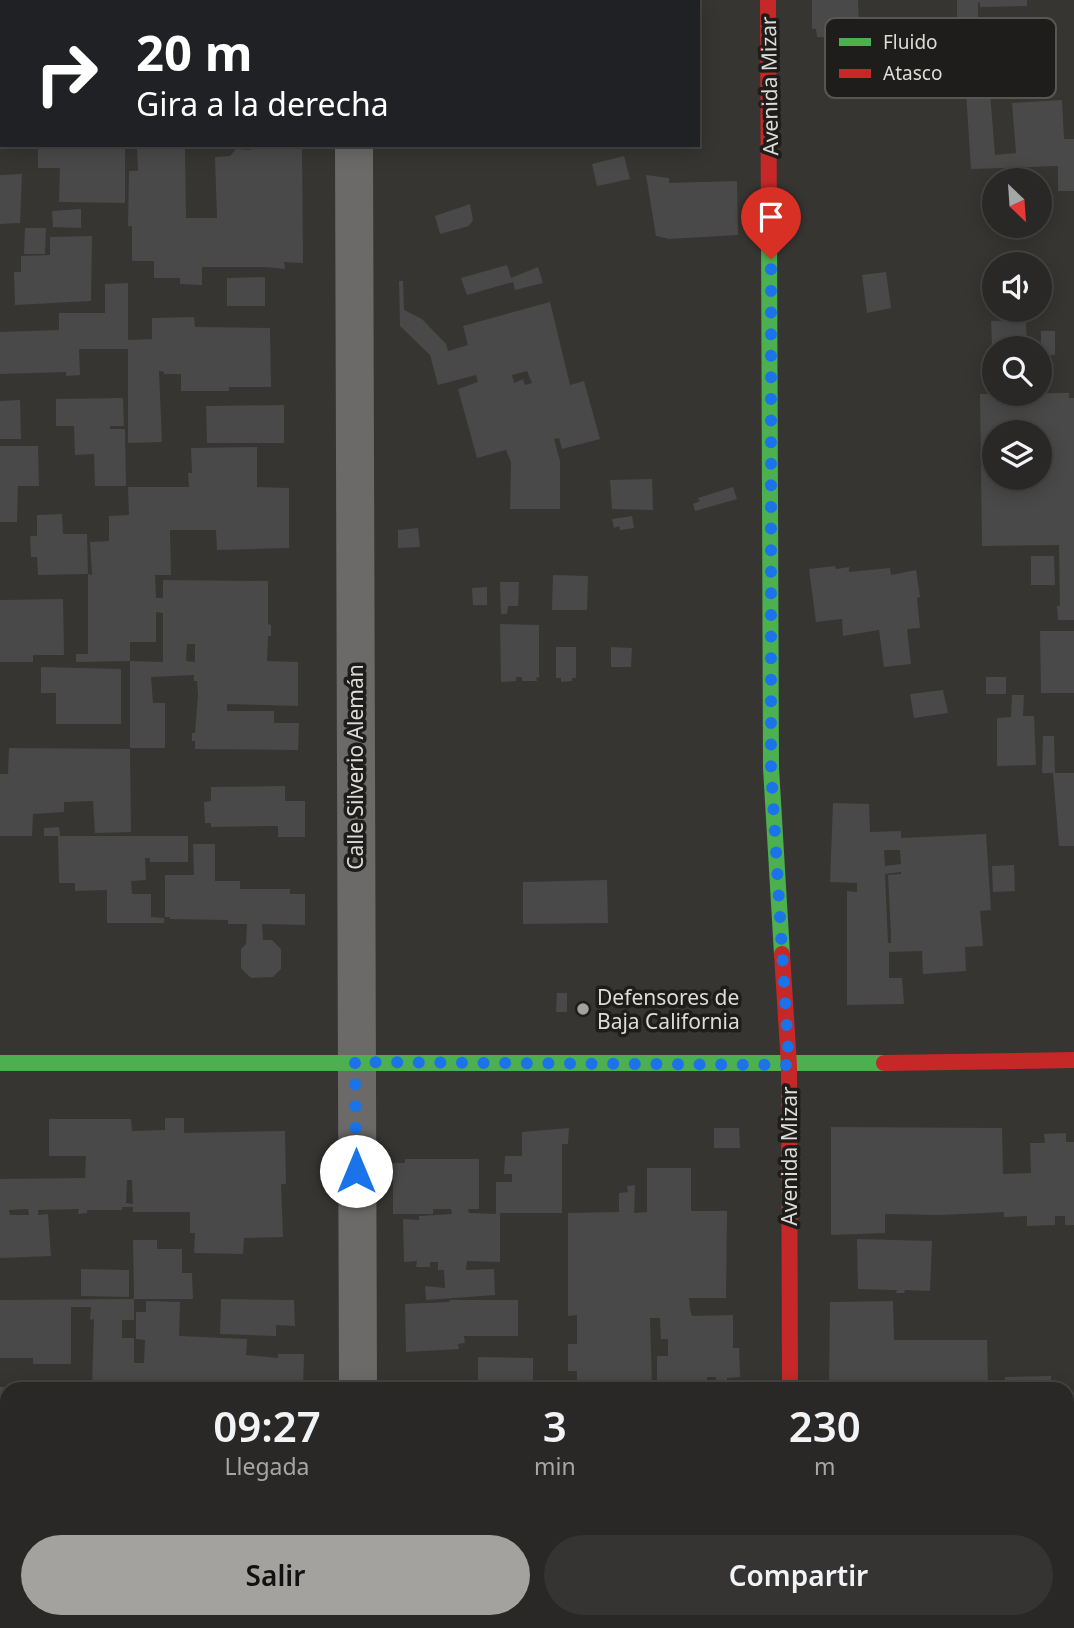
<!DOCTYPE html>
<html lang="es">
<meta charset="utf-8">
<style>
body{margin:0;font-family:"Noto Sans",sans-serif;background:#353432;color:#f1f3f6;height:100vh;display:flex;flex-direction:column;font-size:26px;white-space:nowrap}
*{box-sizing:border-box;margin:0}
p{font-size:23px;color:#a5a6a7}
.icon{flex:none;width:38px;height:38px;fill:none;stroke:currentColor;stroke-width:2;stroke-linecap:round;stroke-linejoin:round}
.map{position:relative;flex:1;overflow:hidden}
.panel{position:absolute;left:0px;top:1382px;width:1074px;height:247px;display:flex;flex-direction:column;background:#292826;border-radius:21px 21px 0 0;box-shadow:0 4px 18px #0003,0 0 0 2px #454443}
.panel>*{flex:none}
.guide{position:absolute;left:0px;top:0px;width:700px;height:147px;box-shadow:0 4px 18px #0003,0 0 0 2px #454443;background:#202124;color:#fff;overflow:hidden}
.needle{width:46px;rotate:155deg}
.fabs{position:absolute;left:982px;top:168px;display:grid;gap:14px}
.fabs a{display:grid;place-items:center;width:70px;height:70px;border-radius:50%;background:#292826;box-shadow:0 4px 18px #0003,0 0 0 2px #454443;font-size:35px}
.pin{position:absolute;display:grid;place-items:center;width:60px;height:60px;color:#fff;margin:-72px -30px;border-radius:50% 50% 50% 0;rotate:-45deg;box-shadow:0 0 7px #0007}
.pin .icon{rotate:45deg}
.me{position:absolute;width:77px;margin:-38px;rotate:0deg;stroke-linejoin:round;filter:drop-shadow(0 0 5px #0008)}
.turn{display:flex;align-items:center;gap:24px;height:147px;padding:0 21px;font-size:32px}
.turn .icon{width:91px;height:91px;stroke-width:2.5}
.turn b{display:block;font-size:49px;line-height:60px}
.eta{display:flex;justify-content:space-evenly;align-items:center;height:119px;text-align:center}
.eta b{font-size:42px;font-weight:600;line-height:49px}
.cta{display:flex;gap:14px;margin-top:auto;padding:14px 21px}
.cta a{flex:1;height:80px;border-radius:42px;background:#a4a29f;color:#111;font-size:28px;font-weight:600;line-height:80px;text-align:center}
.cta a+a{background:#353432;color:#f1f3f6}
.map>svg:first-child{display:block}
.building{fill:#494949;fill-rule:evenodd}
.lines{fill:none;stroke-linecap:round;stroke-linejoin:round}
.street{stroke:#6b6a68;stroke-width:38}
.fast{stroke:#4caf50;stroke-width:16}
.jam{stroke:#c62828;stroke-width:16}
.route{stroke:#1a73e8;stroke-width:12;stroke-dasharray:0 21.6}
.poi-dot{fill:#a4a29f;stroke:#1f1d1b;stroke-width:2.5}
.labels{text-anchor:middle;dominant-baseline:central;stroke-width:7;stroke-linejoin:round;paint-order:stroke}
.street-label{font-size:21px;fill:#dedcd9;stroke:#1f1d1b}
.poi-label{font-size:21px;fill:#dedcd9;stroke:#1f1d1b;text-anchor:start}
.key{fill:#1f1d1b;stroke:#585654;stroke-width:2}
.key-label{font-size:19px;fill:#dedcd9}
</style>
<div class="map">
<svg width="1074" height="1628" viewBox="0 0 1074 1628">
<rect width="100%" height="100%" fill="#373532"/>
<g class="building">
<polygon points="812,0 858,0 859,22 863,21 864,36 858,37 858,44 825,42 825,37 817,37 816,29 812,29"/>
<polygon points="957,0 1027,0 1027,6 980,7 980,2 978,3 978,18 957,18"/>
<polygon points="966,92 990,92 995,155 1016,153 1012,103 1062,100 1064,139 1074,139 1074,191 1058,191 1058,166 971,169"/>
<polygon points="38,145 125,145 125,203 59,202 60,168 38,168"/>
<polygon points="137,145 185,145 186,218 217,218 215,157 230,156 236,149 251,150 251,145 302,145 303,263 284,262 285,269 265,267 202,267 202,285 180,284 180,278 154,278 154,261 132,261 132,226 128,226 129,171 138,171"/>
<polygon points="624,156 630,179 597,186 592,164"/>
<polygon points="22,174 20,223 0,224 0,175"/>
<polygon points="646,175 669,178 669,183 737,181 738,235 669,239 656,236"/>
<polygon points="470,204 473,220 469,226 440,234 435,216"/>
<polygon points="81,209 81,228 53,227 52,211"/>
<polygon points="25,228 46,228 45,254 24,254"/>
<polygon points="92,236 91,301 15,305 14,272 21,272 21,256 50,255 50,237"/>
<polygon points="507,265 511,278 538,267 543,283 515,290 513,282 467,295 461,278"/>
<polygon points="886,272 891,308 867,313 862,275"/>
<polygon points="265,277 265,306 227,306 227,278"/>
<path d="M399 281H403L404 310 422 319 446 344 448 351 468 345 463 326 550 302 570 385 584 381 600 439 562 449 559 438 554 439 560 461V509H510L511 462 506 450 477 458 458 389 478 382 476 375 438 385 430 355 400 326ZM527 371 532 383 525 385 523 379 514 383 512 375Z"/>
<polygon points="128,283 128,340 152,339 152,318 194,317 195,327 270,328 271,387 229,387 229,391 181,391 181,374 164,374 164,372 159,371 162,442 128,443 128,349 79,349 80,375 66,376 66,372 0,374 0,332 59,330 59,313 105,313 105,284"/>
<polygon points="1026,320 1027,345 992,346 991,321"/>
<rect x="1041" y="331" width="14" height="24"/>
<path d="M1069 393V398H1074V620H1058L1057 606H1060L1059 545 982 546 980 394ZM994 432H1040V478H994Z"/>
<polygon points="123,398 124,426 110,426 110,429 125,429 126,486 95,486 94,454 75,455 74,426 56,426 56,399"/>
<polygon points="20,400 21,439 0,439 0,401"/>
<polygon points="284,405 284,443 207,443 206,406"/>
<polygon points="0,446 38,446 39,486 18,486 17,522 0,522"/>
<path d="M257 447V487L289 488V548L217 550 216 530H170L171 575H155L156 598H163V580L268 581V624L271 625V636H268L267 661 298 662V706L227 704V711H274V723H299L298 750 195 749V741H192V733H195L198 695 197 681H194V675L151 677 153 703H165V748H130V661L163 662V613L156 612V642H130V661L76 662V654H88V574L38 575 37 557H31L30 536H37V515L62 514 63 534H87L88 574 92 575 90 542 109 541V516L129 515 128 487H189L188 473H192L191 448ZM187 644H195V662L186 661Z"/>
<polygon points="652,479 653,510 612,509 610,480"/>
<polygon points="733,487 737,499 695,511 693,504 700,501 698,498"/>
<polygon points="632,516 634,528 620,530 619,526 614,528 612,519"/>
<polygon points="418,528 420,547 398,548 398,530"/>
<polygon points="1031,556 1054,556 1055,585 1031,585"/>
<polygon points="835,566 836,569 849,567 849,572 890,568 891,575 916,570 920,597 917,598 920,628 907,629 911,664 884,667 879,630 843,636 842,619 816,622 809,569"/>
<polygon points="553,575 588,576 587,610 552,610"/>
<polygon points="500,582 519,582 518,606 508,606 507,614 501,614"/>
<polygon points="487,587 487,605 473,605 472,588"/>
<polygon points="63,599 64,655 33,655 33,662 0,662 0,600"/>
<polygon points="500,624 539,625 539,678 536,677 537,681 522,681 522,677 516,677 516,681 501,682"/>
<polygon points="1040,631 1074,631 1074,693 1041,693"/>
<polygon points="556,647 576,647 576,678 572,678 572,681 561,682 561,678 556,678"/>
<polygon points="611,647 632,648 631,667 611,667"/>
<polygon points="41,667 121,669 121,724 56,724 56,693 41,693"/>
<rect x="986" y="677" width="20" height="17"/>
<polygon points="943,690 948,713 914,718 910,694"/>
<polygon points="1012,695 1024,695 1023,716 1034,716 1036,765 997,766 997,718 1011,717"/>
<polygon points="1043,736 1054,736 1055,773 1074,773 1074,846 1059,846 1053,773 1042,773"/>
<polygon points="9,748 130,749 131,832 95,833 93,801 64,802 64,812 33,814 32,836 0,836 0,774 8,774"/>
<polygon points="285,786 285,801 305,801 305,837 278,837 278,826 211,827 211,823 205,823 204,802 211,801 211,787"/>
<path d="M833 803 869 804 870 832 901 831V838L986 834 991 910 980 911 983 946 965 947 966 971 923 974 922 951 889 952V978H902L904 1004 847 1005V891L857 892V883L830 882ZM884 850H900L901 864 885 866ZM901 872V874L888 875 891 936V943H888L885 874Z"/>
<polygon points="59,827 60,836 188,836 188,862 150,862 150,858 145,858 146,880 131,881 132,894 151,894 151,917 164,918 164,923 107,923 107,890 75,891 75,883 59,883 58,836 44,836 44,828"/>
<polygon points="193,844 215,844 215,881 240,881 240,889 290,889 290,894 305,894 305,925 262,924 263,940 272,940 281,949 281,969 273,977 251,978 241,968 241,949 246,944 247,924 228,924 228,920 170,919 170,917 165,917 165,875 194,875"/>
<polygon points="1014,865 1015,891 993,892 992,866"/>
<polygon points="607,880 608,923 523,924 523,882"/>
<polygon points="557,993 567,993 567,1012 556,1012"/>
<path d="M165 1118H184V1133L285 1131 286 1184H281L283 1237 244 1238 243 1254 194 1253 195 1233H190V1212H133V1207H122V1210H87V1213L78 1214 79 1209 38 1210V1215L48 1214 51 1256 0 1258V1179L85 1178 86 1156H49V1119H131L132 1131 165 1130ZM127 1180H132L133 1204 126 1203ZM28 1209 29 1215H10L9 1210Z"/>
<polygon points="831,1127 1002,1128 1003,1174 1031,1173 1030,1143 1045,1143 1044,1134 1066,1133 1066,1142 1074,1142 1074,1225 1065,1225 1065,1216 1055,1216 1055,1225 1027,1226 1027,1216 1004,1217 1004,1212 940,1215 885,1214 885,1233 831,1235"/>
<polygon points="569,1128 568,1144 562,1144 562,1213 500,1213 500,1262 467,1261 466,1270 494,1269 495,1295 426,1300 425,1286 445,1288 444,1270 438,1270 438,1262 430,1262 430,1267 416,1267 417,1261 404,1262 403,1219 419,1220 419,1216 452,1214 451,1209 433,1209 433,1214 393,1214 393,1163 405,1163 405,1159 479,1159 479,1209 468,1209 469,1213 496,1214 496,1182 512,1182 512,1174 504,1174 505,1156 522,1156 522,1132"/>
<polygon points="714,1128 739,1128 740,1148 714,1148"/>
<polygon points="647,1168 691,1168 691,1211 727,1211 726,1298 689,1298 690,1309 692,1316 733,1315 733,1348 739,1348 740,1377 727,1378 727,1380 716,1381 716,1377 707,1377 707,1380 657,1381 657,1356 668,1356 668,1339 661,1339 660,1318 650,1318 652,1387 746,1385 746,1390 609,1390 609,1382 577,1383 577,1371 568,1371 568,1344 577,1344 577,1315 568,1316 568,1213 619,1212 619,1193 628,1192 627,1186 635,1185 634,1213 647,1212"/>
<polygon points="857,1239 932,1241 930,1291 905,1290 904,1293 896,1293 897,1290 858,1289"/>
<polygon points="133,1240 157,1240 157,1249 182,1249 182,1273 192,1273 193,1299 134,1299"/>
<polygon points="81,1269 129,1270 129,1297 81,1296"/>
<polygon points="134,1299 134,1320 122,1320 122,1338 134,1338 134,1363 144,1363 145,1340 136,1339 136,1312 146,1312 146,1301 180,1302 179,1336 247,1339 246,1355 278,1358 278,1354 304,1354 303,1388 134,1387 133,1390 118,1390 118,1388 92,1387 94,1319 90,1320 91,1307 71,1307 71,1364 33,1364 33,1358 0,1358 0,1300"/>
<polygon points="221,1299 294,1300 295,1326 276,1325 276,1336 220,1334"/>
<polygon points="450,1300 518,1300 518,1336 464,1336 465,1343 458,1344 459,1349 406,1352 405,1304 449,1302"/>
<polygon points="893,1301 894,1340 987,1340 988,1387 829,1388 830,1302"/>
<polygon points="478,1357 533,1358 533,1388 478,1386"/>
<polygon points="1051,1376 1051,1390 1004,1390 1005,1377"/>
<rect x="0" y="1387" width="7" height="82"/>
<polygon points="1068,1407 1074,1407 1074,1536 1068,1537"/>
<rect x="0" y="1474" width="7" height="53"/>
<rect x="0" y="1567" width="7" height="48"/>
<rect x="131" y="1622" width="99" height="6"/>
<rect x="233" y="1622" width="45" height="6"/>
<rect x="396" y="1622" width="65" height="6"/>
<polygon points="486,1622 567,1622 567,1628 515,1628 486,1626"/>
<polygon points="583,1622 649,1622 650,1628 585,1628"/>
<polygon points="871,1624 871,1628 830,1628 830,1625"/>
</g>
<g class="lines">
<g class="street">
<polyline points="334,2 512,1"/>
<polyline points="0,15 2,15"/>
<polyline points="354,145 358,1390"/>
<polyline points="359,1622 359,1628"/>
<polyline points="791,1622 791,1628"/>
</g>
<g class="fast">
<polyline points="769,234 771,768 782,954"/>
<polyline points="0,1063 884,1063"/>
</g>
<g class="jam">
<polyline points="768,0 769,234"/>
<polyline points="782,954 789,1065 790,1390"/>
<polyline points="884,1063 1074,1060"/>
</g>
</g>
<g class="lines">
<polyline class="route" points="356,1171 355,1062 789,1065 771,768 771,259"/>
</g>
<circle class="poi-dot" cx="583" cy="1009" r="7"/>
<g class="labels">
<g class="street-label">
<text transform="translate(769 86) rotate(-91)">Avenida Mizar</text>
<text transform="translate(355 767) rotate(-90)">Calle Silverio Alemán</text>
<text transform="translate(789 1156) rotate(-90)">Avenida Mizar</text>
</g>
<g class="poi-label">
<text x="597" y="997">Defensores de<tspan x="597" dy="24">Baja California</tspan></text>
</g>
</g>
<rect x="825" y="18" width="231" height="80" rx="10" class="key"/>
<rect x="839" y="38" width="32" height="8" fill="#4caf50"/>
<rect x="839" y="69" width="32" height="9" fill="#c62828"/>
<g class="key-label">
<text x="883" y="49">Fluido</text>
<text x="883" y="80">Atasco</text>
</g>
</svg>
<div class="fabs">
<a><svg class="needle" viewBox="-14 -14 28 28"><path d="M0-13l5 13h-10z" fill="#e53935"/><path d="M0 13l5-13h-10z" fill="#a5a6a7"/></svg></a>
<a><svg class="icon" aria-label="sound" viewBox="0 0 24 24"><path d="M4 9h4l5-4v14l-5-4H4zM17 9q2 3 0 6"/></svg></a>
<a><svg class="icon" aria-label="search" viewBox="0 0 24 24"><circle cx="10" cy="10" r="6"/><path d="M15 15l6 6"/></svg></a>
<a><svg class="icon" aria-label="layers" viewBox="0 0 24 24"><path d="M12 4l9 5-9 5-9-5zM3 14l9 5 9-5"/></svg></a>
</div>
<div class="pin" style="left:771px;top:259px;background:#d93025"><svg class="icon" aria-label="arrive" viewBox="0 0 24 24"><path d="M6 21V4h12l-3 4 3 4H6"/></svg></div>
<svg class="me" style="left:356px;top:1171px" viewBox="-20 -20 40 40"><circle r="19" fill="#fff"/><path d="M0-13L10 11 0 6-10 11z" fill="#1a73e8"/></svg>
<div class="guide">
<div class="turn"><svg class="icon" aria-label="right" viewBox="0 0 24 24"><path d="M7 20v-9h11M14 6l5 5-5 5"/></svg><div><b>20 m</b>Gira a la derecha</div></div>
</div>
<section class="panel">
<div class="eta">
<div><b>09:27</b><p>Llegada</p></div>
<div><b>3</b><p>min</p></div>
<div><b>230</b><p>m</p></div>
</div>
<div class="cta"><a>Salir</a><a>Compartir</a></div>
</section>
</div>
